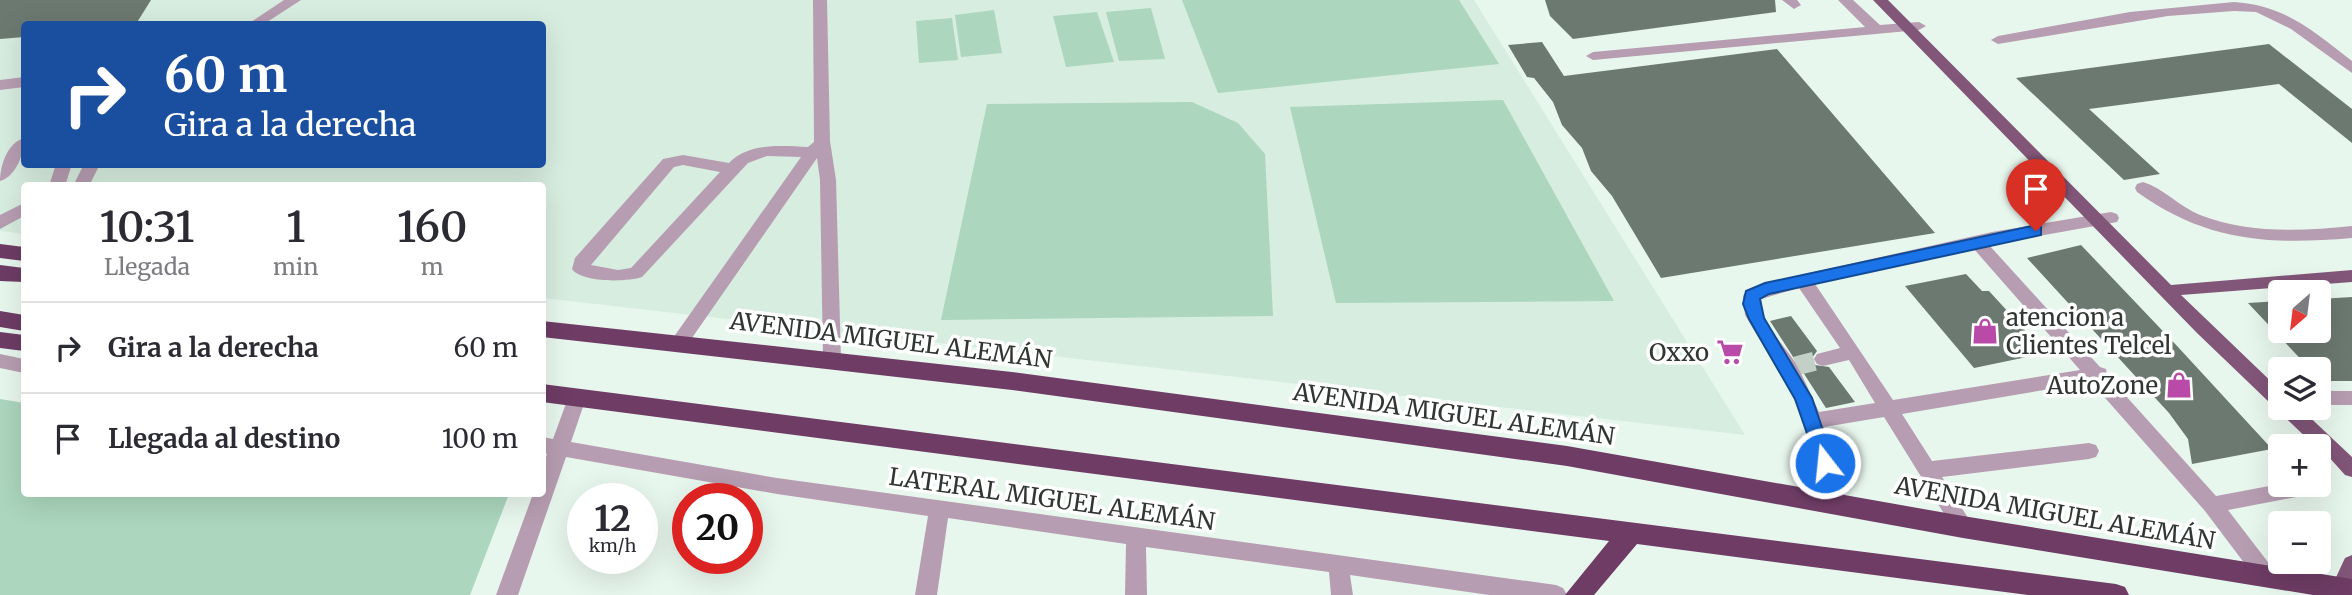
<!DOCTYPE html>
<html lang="es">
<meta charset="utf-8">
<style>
body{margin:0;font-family:Merriweather,serif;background:#f2f2f3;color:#2b2b33;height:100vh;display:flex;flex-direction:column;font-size:26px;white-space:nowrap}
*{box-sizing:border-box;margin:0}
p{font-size:23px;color:#7c7c81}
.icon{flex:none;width:38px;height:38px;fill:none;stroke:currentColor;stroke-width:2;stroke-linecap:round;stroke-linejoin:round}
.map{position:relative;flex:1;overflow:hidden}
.details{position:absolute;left:21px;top:182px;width:525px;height:315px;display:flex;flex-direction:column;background:#fff;border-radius:7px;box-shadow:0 7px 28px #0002}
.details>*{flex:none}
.hud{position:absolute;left:21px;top:21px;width:525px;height:147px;border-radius:7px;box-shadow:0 7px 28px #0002;background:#1a4fa0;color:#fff;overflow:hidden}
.needle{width:46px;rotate:208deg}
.fabs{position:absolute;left:2268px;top:280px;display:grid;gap:14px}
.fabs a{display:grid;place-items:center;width:63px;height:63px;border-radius:7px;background:#fff;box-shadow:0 7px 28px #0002;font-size:35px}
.speed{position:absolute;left:567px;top:483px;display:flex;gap:14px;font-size:35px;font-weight:700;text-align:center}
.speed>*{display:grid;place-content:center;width:91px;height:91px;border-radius:50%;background:#fff;box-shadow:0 7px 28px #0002;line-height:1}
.speed small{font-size:18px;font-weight:400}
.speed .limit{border:10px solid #d22;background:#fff;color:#111}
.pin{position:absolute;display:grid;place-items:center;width:60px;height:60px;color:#fff;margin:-72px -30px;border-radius:50% 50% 50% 0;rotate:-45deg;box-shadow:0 0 7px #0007}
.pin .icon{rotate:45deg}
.me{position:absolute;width:77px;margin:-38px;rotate:344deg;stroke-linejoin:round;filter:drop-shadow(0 0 5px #0008)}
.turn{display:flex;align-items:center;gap:24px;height:147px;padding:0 28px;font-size:32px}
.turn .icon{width:91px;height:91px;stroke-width:2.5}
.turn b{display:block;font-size:49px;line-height:60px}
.eta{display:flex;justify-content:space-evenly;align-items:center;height:119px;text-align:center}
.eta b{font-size:42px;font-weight:600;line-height:49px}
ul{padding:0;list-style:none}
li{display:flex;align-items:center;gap:21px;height:91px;padding:0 28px;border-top:2px solid #e1e1e2}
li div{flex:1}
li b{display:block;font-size:26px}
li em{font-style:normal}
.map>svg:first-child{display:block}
.built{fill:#d7eddf;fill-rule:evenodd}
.green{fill:#acd6bd}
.building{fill:#6c7971}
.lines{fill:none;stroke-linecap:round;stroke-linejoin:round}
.minor-tunnel{stroke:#c3d0c8;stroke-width:19;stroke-dasharray:19 10;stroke-linecap:butt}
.minor{fill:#b79db1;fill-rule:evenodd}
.major{fill:#825679;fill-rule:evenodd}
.highway{fill:#6e3c65;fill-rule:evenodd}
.route{fill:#1a73e8;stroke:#114b97;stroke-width:2}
.labels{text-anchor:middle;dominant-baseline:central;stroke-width:7;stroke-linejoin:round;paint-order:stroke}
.poi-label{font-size:24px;fill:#303632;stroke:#fff;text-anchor:end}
.street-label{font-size:24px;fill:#303632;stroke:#fff}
</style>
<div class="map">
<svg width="2352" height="595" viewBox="0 0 2352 595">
<rect width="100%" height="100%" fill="#e8f7ee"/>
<path class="built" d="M0 0H1474L1745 435 543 298 542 186H24V234L0 231ZM24 24H542V164H24Z"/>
<g class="green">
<polygon points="1182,0 1459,0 1499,64 1218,93"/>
<polygon points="1151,8 1165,59 1119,61 1106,12"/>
<polygon points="994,10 1002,53 961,57 955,15"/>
<polygon points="1097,12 1114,62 1066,67 1053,16"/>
<polygon points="952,18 958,60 919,63 916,21"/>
<polygon points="1503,100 1614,301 1336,303 1290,107"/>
<polygon points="1192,102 1238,123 1265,154 1273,316 941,320 987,104"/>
<polygon points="0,399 24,403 24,494 509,494 470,595 0,595"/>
</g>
<g class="building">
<polygon points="0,0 151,0 136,24 24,24 24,37 0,39"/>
<polygon points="1545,0 1775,0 1776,12 1573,39 1550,16"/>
<polygon points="1542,42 1564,76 1777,49 1935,233 1661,278 1612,196 1591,171 1582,148 1562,125 1553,102 1534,78 1527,77 1508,45"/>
<polygon points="2269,44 2352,109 2352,143 2279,84 2089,109 2160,174 2124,180 2016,78"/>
<polygon points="2081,245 2178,347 2272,449 2192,464 2188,439 2169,413 2027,258"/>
<polygon points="1966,274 1982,291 1989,291 2046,353 1974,368 1905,286"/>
<polygon points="2352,297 2352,381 2322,381 2319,369 2310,369 2248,303 2280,301 2280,331 2319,331 2319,299"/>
<polygon points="1791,316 1817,351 1812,358 1815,365 1829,367 1855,402 1826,408 1770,321"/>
</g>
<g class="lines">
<polyline class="minor-tunnel" points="1796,366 1823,359"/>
<g class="minor">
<polygon points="284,0 301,0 264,24 248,24"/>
<path d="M813 0H827L830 141 836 180 841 360 838 365H826L823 360 820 180 817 158 685 348H673L670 343 673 338 801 157 767 156 748 163 642 277C627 282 582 283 572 269L575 258 663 159 683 155 729 163C749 142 781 146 808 147L814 142ZM683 165 720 172 631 268 618 270 591 265 674 167Z"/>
<polygon points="1782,0 1797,0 1801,5 1794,9"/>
<polygon points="1838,0 1853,0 1880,25 1919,22 1926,26 1919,30 1593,60 1586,56 1593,52 1865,27"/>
<path d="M2234 2C2285 5 2313 31 2352 61V73L2291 29 2256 12 2234 11 2168 16 1998 44 1991 40 1998 36 2130 12Z"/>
<polygon points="24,77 24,87 0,90 0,80"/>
<path d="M24 138C25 152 16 177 0 181 0 166 7 143 24 138Z"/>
<polygon points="56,164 72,164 65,186 49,186"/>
<polygon points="84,164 100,164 89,186 73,186"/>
<path d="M2143 182C2163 188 2180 207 2200 215 2249 234 2301 231 2352 226V238C2269 245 2207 242 2137 192L2135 188 2137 184Z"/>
<polygon points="24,203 24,216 0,229 0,215"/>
<path d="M2111 212 2117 214 2119 218 2117 222 1989 245 2100 367 2106 369 2107 375 2216 496 2280 484 2319 485V477L2324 479 2327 485 2324 491 2317 493 2228 510 2274 570 2277 577 2274 584 2267 586 2260 584 2205 511 2091 382 1902 414 1932 461 2089 443 2096 445 2099 451 2096 457 2089 459 1942 477 1970 521 1973 527 1970 533 1963 536 1956 533 1884 417 1824 427 1847 504 1844 510 1837 513 1830 510 1803 421 1792 394 1745 315 1743 296 1746 291 1765 283 1992 232ZM1973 248 2080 370 1893 400 1815 284ZM1799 288 1840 348 1817 354 1814 359 1817 364 1823 366 1849 360 1875 403 1819 412C1811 395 1804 378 1795 362 1782 342 1761 324 1761 299Z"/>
<polygon points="0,354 24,359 24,373 0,368"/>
<polygon points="577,391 584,393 586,398 571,442 777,478 1556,585 1563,588 1567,595 1489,595 1350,575 1353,595 1331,595 1329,572 1146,547 1147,595 1125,595 1126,544 948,518 937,595 915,595 928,516 777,494 566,457 518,595 496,595 533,494 542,494 542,468 547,454 542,453 542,437 553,439 568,398 570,393"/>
<rect x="2319" y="391" width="33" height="14"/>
</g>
<g class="major">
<polygon points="1873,0 1888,0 2171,285 2352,270 2352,282 2181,295 2280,390 2280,408 2300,408 2352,457 2352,477 2345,475 2319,446 2315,446 2197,333"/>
<polygon points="2352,555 2352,589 2349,595 2335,595 2331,588 2345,558"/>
</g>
<g class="highway">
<polygon points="0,244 24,247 24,261 0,258"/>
<polygon points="0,265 24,268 24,282 0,281"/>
<polygon points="0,311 24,315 24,331 0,327"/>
<polygon points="542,321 1012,372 1567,446 1963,516 2352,579 2352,595 2313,595 1963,538 1567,466 1012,390 542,337"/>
<polygon points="0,332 24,335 24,351 0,348"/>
<polygon points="542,384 2116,584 2125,587 2129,595 2028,595 1637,544 1594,595 1565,595 1609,541 542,402"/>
</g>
</g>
<polygon class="route" points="2036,225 2041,227 2041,235 1769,294 1760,299 1764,318 1812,398 1834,463 1825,470 1819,468 1795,399 1749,319 1743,304 1746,291 1765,283"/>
<defs>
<g id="shop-bare" transform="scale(2.1)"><path d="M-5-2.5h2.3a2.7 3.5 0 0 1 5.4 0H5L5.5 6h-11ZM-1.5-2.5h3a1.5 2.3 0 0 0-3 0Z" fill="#b94aa8" stroke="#fff" stroke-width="2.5" paint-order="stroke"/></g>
<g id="supermarket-bare" transform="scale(2.1)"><path d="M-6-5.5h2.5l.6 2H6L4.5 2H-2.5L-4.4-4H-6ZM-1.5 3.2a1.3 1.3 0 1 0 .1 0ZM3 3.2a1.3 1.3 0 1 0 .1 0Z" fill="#b94aa8" stroke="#fff" stroke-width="2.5" paint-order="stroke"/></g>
</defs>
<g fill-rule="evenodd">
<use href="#shop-bare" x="1985" y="331"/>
<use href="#supermarket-bare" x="1730" y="352"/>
<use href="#shop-bare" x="2179" y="385"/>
</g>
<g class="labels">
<g class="poi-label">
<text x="2006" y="317" text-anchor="start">atencion a<tspan x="2006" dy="28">Clientes Telcel</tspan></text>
<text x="1709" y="352">Oxxo</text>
<text x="2158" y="385">AutoZone</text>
</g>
<g class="street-label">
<text transform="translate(891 340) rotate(7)">AVENIDA MIGUEL ALEMÁN</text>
<text transform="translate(1454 414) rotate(8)">AVENIDA MIGUEL ALEMÁN</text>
<text transform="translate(1052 499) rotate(8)">LATERAL MIGUEL ALEMÁN</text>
<text transform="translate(2055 513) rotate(10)">AVENIDA MIGUEL ALEMÁN</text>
</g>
</g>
</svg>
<div class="fabs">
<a><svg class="needle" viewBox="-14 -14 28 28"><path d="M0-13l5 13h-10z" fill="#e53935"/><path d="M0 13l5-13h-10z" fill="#7c7c81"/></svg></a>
<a><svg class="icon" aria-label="layers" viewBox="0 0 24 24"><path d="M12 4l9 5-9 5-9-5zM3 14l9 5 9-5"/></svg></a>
<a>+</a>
<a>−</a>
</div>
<div class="speed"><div>12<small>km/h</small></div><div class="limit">20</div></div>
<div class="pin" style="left:2036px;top:231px;background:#d93025"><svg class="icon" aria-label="arrive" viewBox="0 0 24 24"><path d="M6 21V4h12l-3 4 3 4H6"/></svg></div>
<svg class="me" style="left:1825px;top:463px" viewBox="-20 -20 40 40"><circle r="17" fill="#1a73e8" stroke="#fff" stroke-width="3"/><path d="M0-11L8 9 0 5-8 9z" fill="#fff"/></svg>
<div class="hud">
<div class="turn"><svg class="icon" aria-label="right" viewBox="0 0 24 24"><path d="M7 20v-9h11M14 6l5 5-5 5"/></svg><div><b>60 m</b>Gira a la derecha</div></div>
</div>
<section class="details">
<div class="eta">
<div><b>10:31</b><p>Llegada</p></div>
<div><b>1</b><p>min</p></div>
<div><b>160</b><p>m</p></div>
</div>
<ul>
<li><svg class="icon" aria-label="right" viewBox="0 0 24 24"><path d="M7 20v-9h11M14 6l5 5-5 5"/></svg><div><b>Gira a la derecha</b></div><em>60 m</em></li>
<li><svg class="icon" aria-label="arrive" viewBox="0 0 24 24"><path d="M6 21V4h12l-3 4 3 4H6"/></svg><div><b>Llegada al destino</b></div><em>100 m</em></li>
</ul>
</section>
</div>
